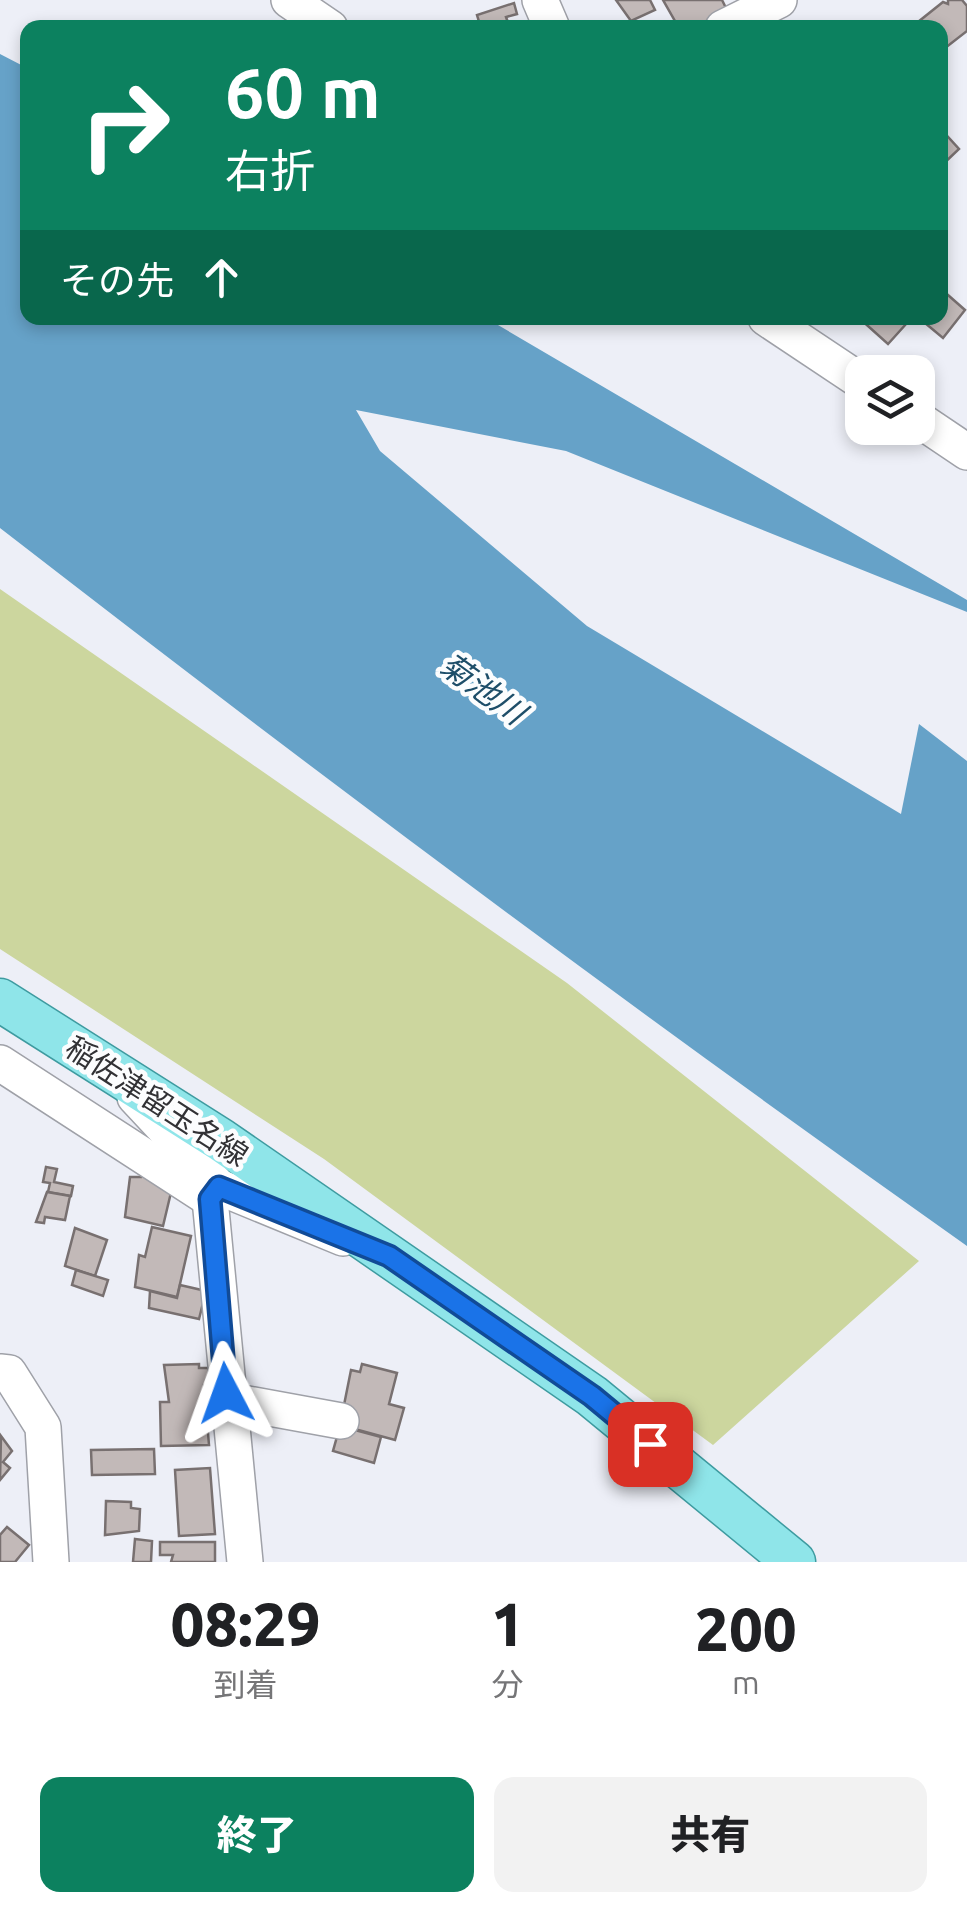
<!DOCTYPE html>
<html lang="ja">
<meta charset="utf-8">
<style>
body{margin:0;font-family:Ubuntu,"Noto Sans JP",sans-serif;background:#f2f2f2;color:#202124;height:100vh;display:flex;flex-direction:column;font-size:38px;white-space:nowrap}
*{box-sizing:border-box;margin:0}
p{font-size:32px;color:#757577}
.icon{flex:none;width:55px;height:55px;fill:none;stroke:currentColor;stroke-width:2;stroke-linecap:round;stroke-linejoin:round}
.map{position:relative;height:1562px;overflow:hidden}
.side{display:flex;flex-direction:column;background:#fff;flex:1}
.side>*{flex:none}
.banner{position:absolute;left:20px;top:20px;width:928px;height:305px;border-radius:20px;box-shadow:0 5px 15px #0003;background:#0c815f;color:#fff;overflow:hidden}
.fabs{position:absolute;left:845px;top:355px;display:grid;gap:20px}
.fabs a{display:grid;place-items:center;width:90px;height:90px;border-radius:20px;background:#fff;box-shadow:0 5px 15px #0003;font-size:50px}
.pin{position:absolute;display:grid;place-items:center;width:85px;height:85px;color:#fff;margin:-42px;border-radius:20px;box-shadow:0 5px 15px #0006}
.me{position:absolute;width:110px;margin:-55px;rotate:356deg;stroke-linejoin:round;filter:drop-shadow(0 0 8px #0008)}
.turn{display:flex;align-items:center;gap:35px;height:210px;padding:0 40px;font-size:45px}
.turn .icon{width:130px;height:130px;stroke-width:2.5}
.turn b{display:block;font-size:70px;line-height:85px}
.then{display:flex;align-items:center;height:95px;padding:0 40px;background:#0003;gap:20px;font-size:38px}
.eta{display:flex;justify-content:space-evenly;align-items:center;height:170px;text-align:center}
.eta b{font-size:60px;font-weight:800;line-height:70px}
.button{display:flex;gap:20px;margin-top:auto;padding:20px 40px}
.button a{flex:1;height:115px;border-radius:20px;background:#0c815f;color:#fff;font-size:40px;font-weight:800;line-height:115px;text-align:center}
.button a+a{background:#f2f2f2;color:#202124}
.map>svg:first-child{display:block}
.green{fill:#ccd69e}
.water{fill:#66a2c8}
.building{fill:#c2b9b8;stroke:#787070;stroke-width:2.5}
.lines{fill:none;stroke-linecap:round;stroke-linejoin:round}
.minor-casing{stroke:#9fa1a8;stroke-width:38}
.major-casing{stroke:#3e9ba0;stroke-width:45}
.minor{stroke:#fff;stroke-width:35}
.major{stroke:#8fe5e9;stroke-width:42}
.route-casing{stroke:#114b97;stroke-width:25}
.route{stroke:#1a73e8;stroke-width:18}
.labels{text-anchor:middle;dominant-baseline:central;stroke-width:9;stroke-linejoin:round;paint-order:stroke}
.street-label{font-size:30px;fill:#323235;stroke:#fcfdfe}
.water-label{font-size:32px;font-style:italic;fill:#1e4e69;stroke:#fcfdfe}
</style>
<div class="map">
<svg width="967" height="1562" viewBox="0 0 967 1562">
<rect width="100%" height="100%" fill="#edeff7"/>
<polygon class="green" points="0,589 567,983 919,1261 713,1445 324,1159 0,949"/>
<path class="water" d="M0 54 27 68 28 318H486L967 600V612L566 451 356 410 380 451 587 626 901 814 919 724 967 761V1246C639 1014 317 774 0 528Z"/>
<g class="building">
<polygon points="616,0 650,0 655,10 631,21"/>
<polygon points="663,0 722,0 727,10 695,28 679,28"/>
<polygon points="962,0 967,6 967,31 940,52 940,28 917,28 918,22 943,2 948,4 948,0"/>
<polygon points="514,3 517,14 506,17 510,28 481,28 477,15"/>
<polygon points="940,128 959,149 940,167"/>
<polygon points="940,288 965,310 943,338 919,318 940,318"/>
<polygon points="859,318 901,318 907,323 888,344"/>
<polygon points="46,1167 57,1169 54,1182 73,1186 71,1196 48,1192 50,1183 43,1182"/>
<polygon points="142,1172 173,1184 163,1226 125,1217 130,1177 141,1177"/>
<polygon points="47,1192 70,1196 65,1220 45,1217 44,1223 36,1222"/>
<polygon points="152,1227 191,1236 177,1297 135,1287 139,1255 145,1257"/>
<polygon points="75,1228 107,1240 95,1276 65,1266"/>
<polygon points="76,1270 108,1280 103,1296 72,1285"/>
<polygon points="180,1285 206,1291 199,1319 149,1308 150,1291 177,1298"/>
<polygon points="199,1364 199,1368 210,1368 210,1385 204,1385 209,1445 161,1446 160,1402 169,1402 164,1365"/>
<polygon points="362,1364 397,1373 389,1404 404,1408 395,1440 340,1425 351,1370 360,1372"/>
<polygon points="340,1426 381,1437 374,1463 333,1451"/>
<polygon points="1,1436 12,1451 3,1462 10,1468 0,1480"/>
<polygon points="154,1449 155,1474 92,1475 91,1450"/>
<polygon points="210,1468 215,1534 179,1536 175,1470"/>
<polygon points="106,1501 131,1502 131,1508 140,1509 139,1531 105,1535"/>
<polygon points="7,1527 29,1545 15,1562 0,1562 0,1535"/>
<polygon points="135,1539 152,1541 151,1562 133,1562"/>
<polygon points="160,1542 215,1542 215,1562 171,1562 173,1555 160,1555"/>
</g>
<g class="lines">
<g class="minor-casing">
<g id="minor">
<polyline points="289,0 330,28"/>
<polyline points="540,0 552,28"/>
<polyline points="723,28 779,0"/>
<polyline points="766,318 862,382"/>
<polyline points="918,419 967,452"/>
<polyline points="0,1063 210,1199"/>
<polyline points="135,1097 219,1187 210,1199 245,1562"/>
<polyline points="219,1187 343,1238"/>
<polyline points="0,1372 9,1373 43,1427 51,1562"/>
<polyline points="226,1400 341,1421"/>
</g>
</g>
<g class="major-casing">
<polyline id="major" points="0,1000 221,1140 592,1396 794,1562"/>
</g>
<use href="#minor" class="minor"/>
<use href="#major" class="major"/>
</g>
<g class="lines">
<g class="route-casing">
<polyline id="route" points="226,1393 210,1199 219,1187 389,1256 592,1396 650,1444"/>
</g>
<use href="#route" class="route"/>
</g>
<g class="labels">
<g class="street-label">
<text transform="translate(157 1101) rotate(33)">稲佐津留玉名線</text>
</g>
<g class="water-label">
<text transform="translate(483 688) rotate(36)">菊池川</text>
</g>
</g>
</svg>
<div class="fabs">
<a><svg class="icon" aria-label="layers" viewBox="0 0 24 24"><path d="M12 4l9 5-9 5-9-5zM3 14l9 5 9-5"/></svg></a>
</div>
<div class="pin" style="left:650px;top:1444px;background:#d93025"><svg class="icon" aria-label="arrive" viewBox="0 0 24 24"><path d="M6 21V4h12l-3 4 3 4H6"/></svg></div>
<svg class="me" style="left:226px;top:1393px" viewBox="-20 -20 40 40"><path d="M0-17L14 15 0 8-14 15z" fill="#1a73e8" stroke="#fff" stroke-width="4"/></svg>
<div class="banner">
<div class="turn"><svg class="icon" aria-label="right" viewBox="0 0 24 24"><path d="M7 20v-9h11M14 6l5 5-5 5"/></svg><div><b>60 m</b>右折</div></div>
<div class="then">その先<svg class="icon" aria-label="ahead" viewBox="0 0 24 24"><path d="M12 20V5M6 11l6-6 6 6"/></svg></div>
</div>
</div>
<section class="side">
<div class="eta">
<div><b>08:29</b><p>到着</p></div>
<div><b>1</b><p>分</p></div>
<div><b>200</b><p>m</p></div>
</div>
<div class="button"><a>終了</a><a>共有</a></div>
</section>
